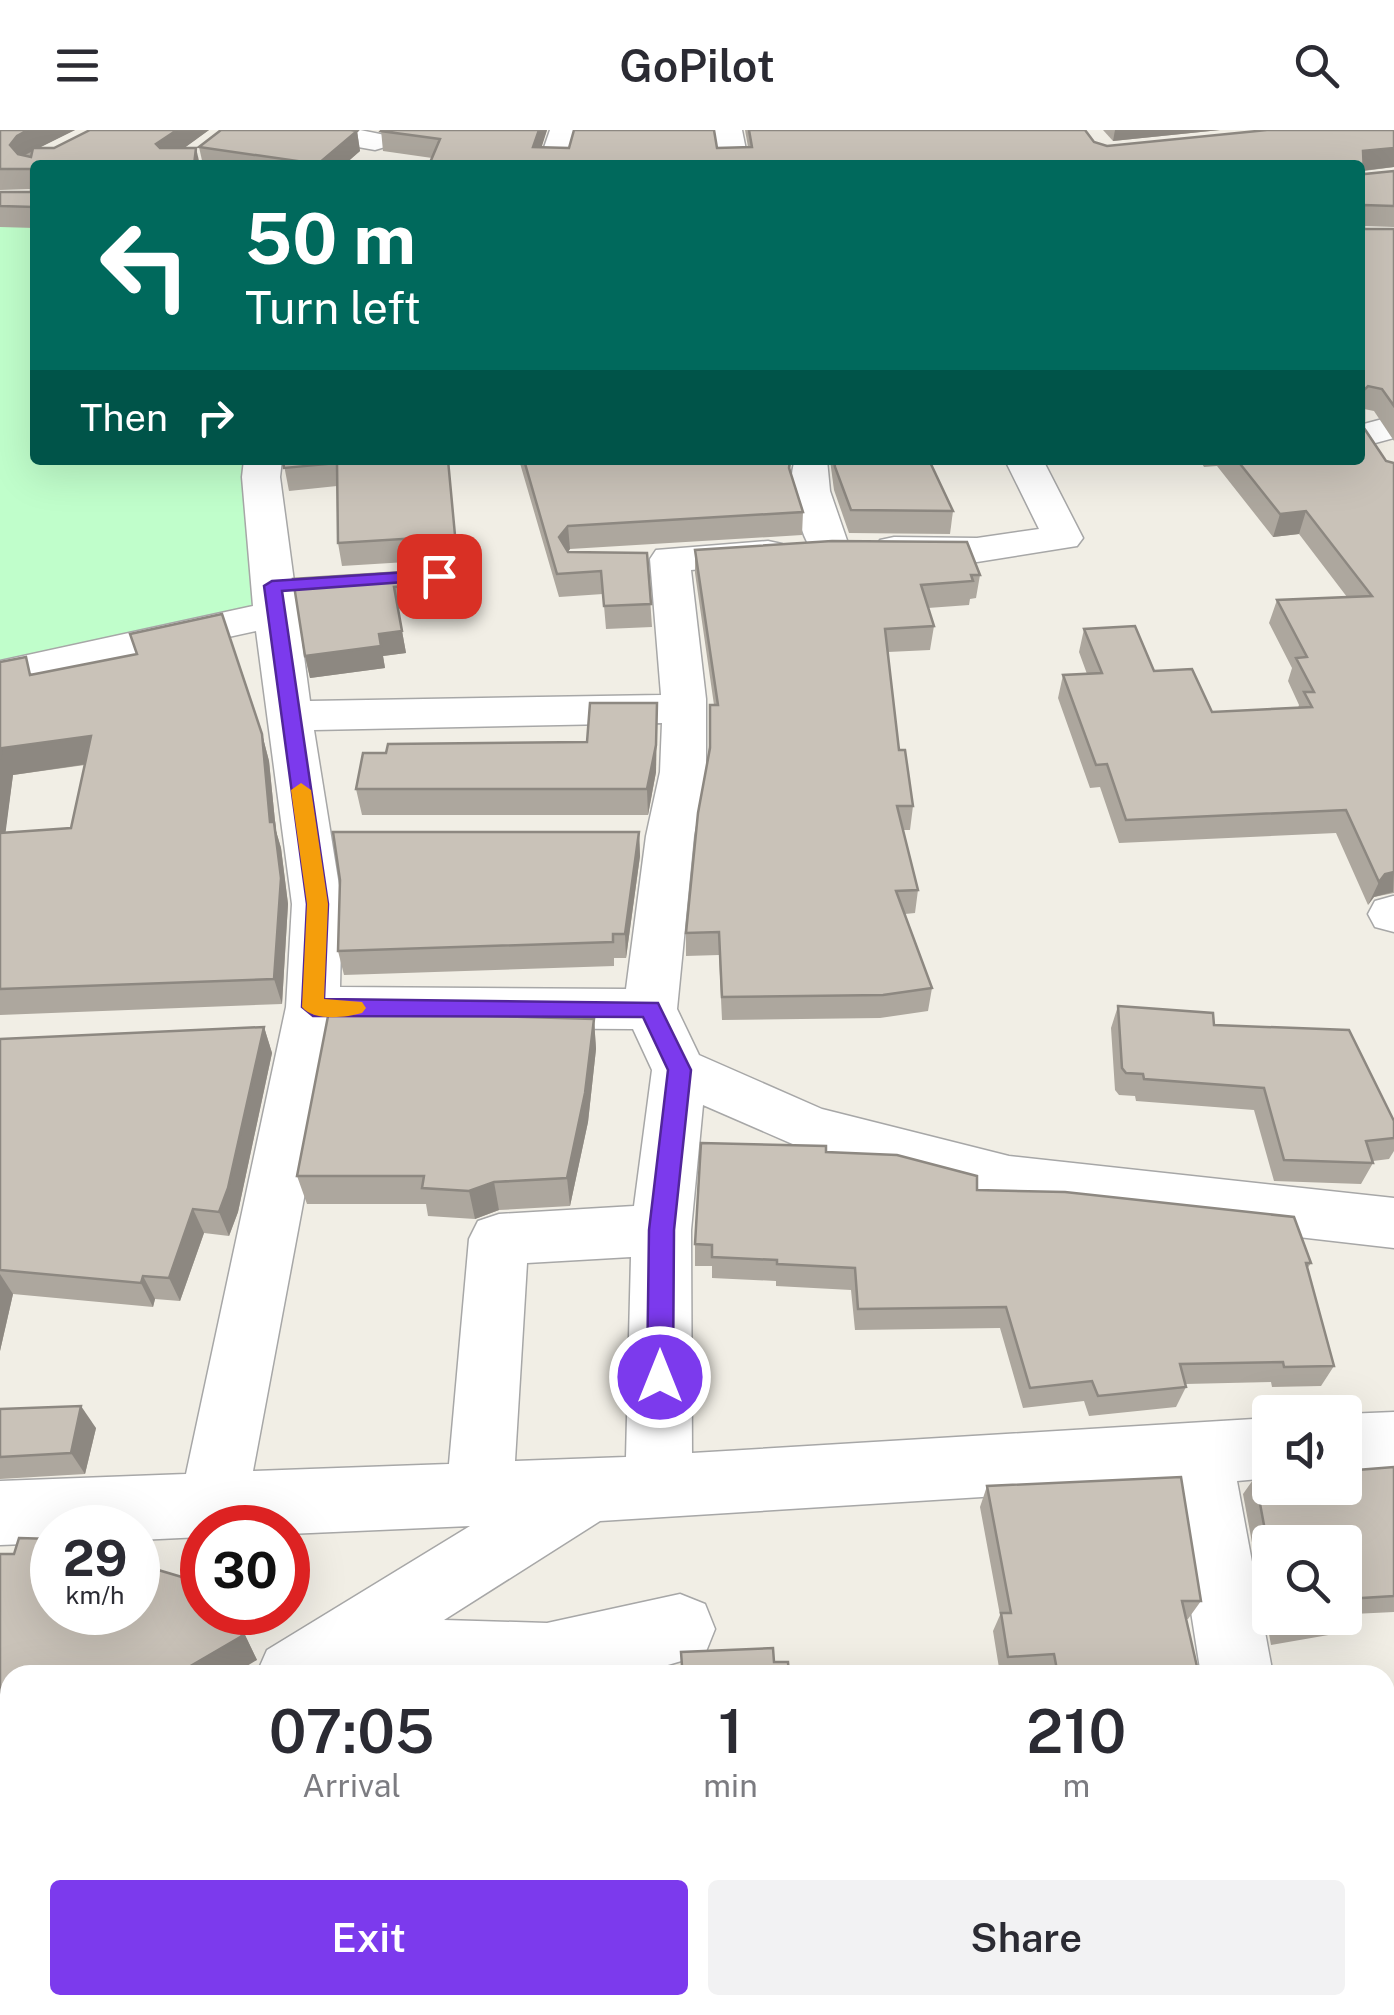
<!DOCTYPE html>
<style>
body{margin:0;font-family:"Public Sans",sans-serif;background:#f2f2f3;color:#2b2b33;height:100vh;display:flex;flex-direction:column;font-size:38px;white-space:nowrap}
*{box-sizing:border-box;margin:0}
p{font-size:32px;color:#7c7c81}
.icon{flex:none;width:55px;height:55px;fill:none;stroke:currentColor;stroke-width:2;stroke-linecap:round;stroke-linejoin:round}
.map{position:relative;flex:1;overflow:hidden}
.sheet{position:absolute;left:0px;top:1535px;width:1395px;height:350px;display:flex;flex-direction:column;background:#fff;border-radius:30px 30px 0 0;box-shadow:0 10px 40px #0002}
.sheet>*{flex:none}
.hud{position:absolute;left:30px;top:30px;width:1335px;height:305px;border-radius:10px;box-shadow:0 10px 40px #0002;background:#00695c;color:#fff;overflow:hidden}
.controls{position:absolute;left:1252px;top:1265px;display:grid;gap:20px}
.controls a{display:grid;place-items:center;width:110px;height:110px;border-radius:10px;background:#fff;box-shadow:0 10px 40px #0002;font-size:50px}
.speed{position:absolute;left:30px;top:1375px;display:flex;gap:20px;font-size:50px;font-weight:700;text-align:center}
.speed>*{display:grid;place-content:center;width:130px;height:130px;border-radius:50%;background:#fff;box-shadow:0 10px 40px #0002;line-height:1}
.speed small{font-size:25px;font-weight:400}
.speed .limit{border:15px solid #d22;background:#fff;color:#111}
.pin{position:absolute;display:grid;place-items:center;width:85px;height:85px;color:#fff;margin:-42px;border-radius:20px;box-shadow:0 5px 15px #0006}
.me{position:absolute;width:110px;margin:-55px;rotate:0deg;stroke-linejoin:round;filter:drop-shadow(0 0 8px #0008)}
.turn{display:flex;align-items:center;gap:35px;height:210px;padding:0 50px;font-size:45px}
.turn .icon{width:130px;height:130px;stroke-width:2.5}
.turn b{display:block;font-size:70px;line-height:85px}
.then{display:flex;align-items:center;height:95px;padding:0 50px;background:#0003;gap:20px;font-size:38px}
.eta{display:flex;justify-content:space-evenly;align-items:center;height:170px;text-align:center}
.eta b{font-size:60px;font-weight:600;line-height:70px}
.cta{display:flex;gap:20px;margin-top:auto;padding:20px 50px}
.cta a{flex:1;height:115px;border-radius:10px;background:#7c3aed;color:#fff;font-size:40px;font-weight:600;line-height:115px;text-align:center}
.cta a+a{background:#f2f2f3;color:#2b2b33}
header{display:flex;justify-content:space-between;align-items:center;height:130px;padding:0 50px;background:#fff;font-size:45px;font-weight:600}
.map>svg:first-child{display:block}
.park{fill:#c0fecb}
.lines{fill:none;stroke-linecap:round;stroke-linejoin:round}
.minor-casing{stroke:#a7a7a7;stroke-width:3}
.minor{fill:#fff;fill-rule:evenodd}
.wall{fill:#ada79e;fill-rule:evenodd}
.shaded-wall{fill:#8d8881}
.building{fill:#c9c2b8;stroke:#8d8881;stroke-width:2.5}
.route{fill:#7c3aed;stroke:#51269a;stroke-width:2.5}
.slow{fill:#f59e0b}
</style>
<header><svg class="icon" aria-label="menu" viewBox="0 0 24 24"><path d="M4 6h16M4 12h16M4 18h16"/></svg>GoPilot<svg class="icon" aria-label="search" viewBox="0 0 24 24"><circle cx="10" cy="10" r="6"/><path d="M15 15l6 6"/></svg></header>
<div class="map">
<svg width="1394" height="1885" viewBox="0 0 1394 1885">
<rect width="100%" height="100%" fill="#f1eee5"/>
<polygon class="park" points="0,85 35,87 35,330 251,330 260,477 0,539"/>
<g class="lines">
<g class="minor-casing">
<g id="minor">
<polygon points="293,0 360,0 385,5 389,11 385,17 375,20 307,8 297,6"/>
<polygon points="550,0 578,0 568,35 538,35"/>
<polygon points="714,0 742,0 749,35 719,35"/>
<polygon points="1394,286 1394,308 1368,315 1360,313 1360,295"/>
<path d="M244 330H282L280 347 310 571 661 565 650 429 656 420 768 411 782 414 788 423 782 432 691 440 706 569V642L694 706 677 879 699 925 822 979 1009 1026 1394 1068V1118L1009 1074 811 1022 703 975 691 1100 692 1323 1270 1288V1348L1237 1351 1273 1545H1201L1171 1355 600 1391 444 1490 547 1493 680 1464 705 1474 715 1499 705 1524 634 1545H256L267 1520 470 1396 288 1404V1398H202V1407L138 1410V1398H52V1413L0 1415V1351L186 1344 286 877 292 774 256 501 0 557V531L253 476 242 347ZM662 593 660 642 646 706 626 859 340 857 342 774 314 600ZM336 897 633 899 652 940 634 1076 499 1084 478 1091 469 1109 449 1334 253 1341ZM631 1127 626 1327 515 1331 527 1133Z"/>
<path d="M795 330H827L830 361 850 419 844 428 830 431 816 428C800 404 785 357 795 330Z"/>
<polygon points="1005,330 1043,330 1083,408 1077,416 977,432 880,428 874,419 880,410 894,407 977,408 1039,399"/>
<polygon points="1393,766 1394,766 1394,802 1375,797 1368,784 1375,771"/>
<polygon points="1394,1282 1394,1342 1345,1344 1345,1284"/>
<polygon points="0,1615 10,1617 10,1693 0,1691"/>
<polygon points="10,1722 10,1807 0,1811 0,1726"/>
<polygon points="1385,1787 1394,1791 1394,1878 1385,1874"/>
<rect x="323" y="1875" width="82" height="10"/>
<polygon points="640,1875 722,1875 725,1885 643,1885"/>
</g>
</g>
<use href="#minor" class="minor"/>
</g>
<g class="wall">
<polygon points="0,0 75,0 38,18 54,18 90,0 209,0 184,18 35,35 35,98 0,97 0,62 31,62 31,59 0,60"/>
<polygon points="379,0 547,0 541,17 717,18 748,17 745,0 1085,0 1094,12 1107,16 1394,0 1394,37 1364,41 1364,44 1394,41 1394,97 1364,96 1364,99 1394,99 1394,311 1374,281 1364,279 1364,298 1386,331 1394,333 1394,763 1374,767 1368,775 1336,703 1119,713 1100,657 1090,658 1058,568 1063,545 1087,544 1079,522 1084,499 1154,541 1212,582 1298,578 1299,575 1288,551 1292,538 1269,493 1277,470 1347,467 1299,404 1273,407 1217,336 1204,337 1200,330 1360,330 1360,35 432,28 383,21 381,0"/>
<polygon points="1103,0 1220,0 1113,11"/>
<polygon points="357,1 360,21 344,35 203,35 199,17"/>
<polygon points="283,330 448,330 462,474 398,479 406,523 383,526 385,538 310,548 305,526 293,449 436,440 451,437 454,433 439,430 342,436 338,413 337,356 289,361"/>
<polygon points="519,330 791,330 790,341 803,382 802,405 570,419 568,422 647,423 652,497 606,499 603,464 559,467"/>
<polygon points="830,330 929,330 953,381 950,404 849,403 834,360"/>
<polygon points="695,420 980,445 976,468 970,469 969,475 928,478 934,496 930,520 888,522 899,620 913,676 910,700 903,700 918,760 915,783 905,784 932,858 928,881 880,888 722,890 719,825 686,826 686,803 714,575 695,443"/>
<path d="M0 532 33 544 262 604 269 631 276 701 281 718 288 774 282 874 0 885ZM85 635 71 698 5 702 13 645Z"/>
<polygon points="657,573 656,642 648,685 362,685 356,659 587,612"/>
<polygon points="639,702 640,726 626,828 614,828 614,836 344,845 338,821"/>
<polygon points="1118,876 1214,895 1394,991 1394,1021 1389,1029 1373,1031 1373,1033 1361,1054 1274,1051 1254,980 1136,971 1135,966 1119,965 1115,960 1111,898"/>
<polygon points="594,889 596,919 588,992 570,1076 499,1080 475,1089 428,1086 426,1074 307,1074 297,1046"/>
<polygon points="264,897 272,923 238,1082 229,1106 204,1103 180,1171 155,1169 153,1177 13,1164 0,1221 0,909"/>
<polygon points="826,1022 977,1060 1311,1133 1307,1139 1334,1236 1321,1256 1272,1257 1271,1252 1185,1254 1186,1257 1176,1277 1089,1286 1084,1271 1023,1278 1000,1198 855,1200 851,1160 776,1156 776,1151 712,1148 712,1136 695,1136 695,1114"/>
<polygon points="0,1279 96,1298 85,1344 0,1349"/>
<path d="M1394 1337V1482L1353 1484 1354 1488 1340 1503 1271 1515 1243 1364 1255 1347ZM1270 1412 1345 1488H1270Z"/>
<polygon points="987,1356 1201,1471 1188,1489 1186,1489 1198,1541 1196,1545 1046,1545 1045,1542 1000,1544 993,1501 1000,1485 980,1377"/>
<polygon points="0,1424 202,1482 234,1482 257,1530 10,1545 10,1608 0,1607"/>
</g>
<g class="shaded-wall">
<polygon points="28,0 75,0 23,26 16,35 10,15 17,6"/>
<polygon points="177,0 209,0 161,35 156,14"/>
<polygon points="539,0 547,0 536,35 533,17"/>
<polygon points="1115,0 1220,0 1113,11"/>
<polygon points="357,1 360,21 344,35 318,35"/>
<polygon points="196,18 200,35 194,35"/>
<polygon points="1394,18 1394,37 1360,41 1363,21"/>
<polygon points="1306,381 1299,404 1273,407 1280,384"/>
<polygon points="568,396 570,419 561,430 559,407"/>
<polygon points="402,501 406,523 383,526 385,538 310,548 305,526 379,504"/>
<polygon points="657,573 656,642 648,685 647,659"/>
<polygon points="262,604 269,631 276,701 281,718 288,774 282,874 274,849 270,692"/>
<polygon points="91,606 101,632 13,645 2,730 0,726 0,629 2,618"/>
<polygon points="639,702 640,726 626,828 625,804"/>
<polygon points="1394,742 1393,762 1374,767 1368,775 1379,752 1385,744"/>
<polygon points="594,889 596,919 588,992 570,1076 567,1048"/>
<polygon points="264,897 272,923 238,1082 229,1106 219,1082"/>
<polygon points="494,1052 499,1080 475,1089 469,1061"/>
<polygon points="193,1079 204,1103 180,1171 169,1148"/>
<polygon points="0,1144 13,1164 0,1221"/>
<polygon points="143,1146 155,1169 153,1177 141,1153"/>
<polygon points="81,1276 96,1298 85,1344 71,1323"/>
<polygon points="231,1482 235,1484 257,1530 232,1545 175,1545"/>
<polygon points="0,1704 8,1710 0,1724"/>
</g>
<g class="building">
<polygon points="0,0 28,0 17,6 10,15 18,24 31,27 33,18 54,18 90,0 177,0 156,14 160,18 196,18 194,35 35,35 35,77 0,76 0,62 31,62 31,39 0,39"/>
<polygon points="221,0 351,0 357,1 318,34 199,17"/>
<polygon points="382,0 539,0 533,17 569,18 574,0 714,0 717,18 752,17 749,0 1085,0 1094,12 1107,16 1267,0 1394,0 1394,18 1363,21 1364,44 1394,41 1394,76 1364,75 1364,99 1394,99 1394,276 1382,259 1368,256 1364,260 1364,298 1386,331 1394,333 1394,742 1385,744 1379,752 1346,680 1126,690 1107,634 1096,635 1063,545 1102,543 1084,499 1135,496 1154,541 1192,539 1212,582 1312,577 1304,562 1314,562 1296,528 1307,527 1277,470 1372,466 1306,381 1280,384 1237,330 1360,330 1360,35 429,35 440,9 381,1"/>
<polygon points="283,330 448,330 456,416 451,410 435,407 338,413 337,333 284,338"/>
<polygon points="524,330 790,330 789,338 803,382 568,396 559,407 568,422 647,423 651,474 604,476 601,441 557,444"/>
<polygon points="834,330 929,330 953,381 851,380 835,337"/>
<polygon points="832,411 967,412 980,445 971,445 973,451 921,455 934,496 885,499 899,620 905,620 913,676 897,676 918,760 896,761 932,858 883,865 722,867 719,802 686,803 698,683 710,618 710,575 718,575 695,420"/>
<polygon points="457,429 459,452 394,457 402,501 379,504 381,516 305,526 293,449 436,440 451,437"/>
<polygon points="222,484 262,604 270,692 274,692 281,748 274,849 0,859 0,703 71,698 91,606 2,618 0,629 0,532 26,527 30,545 137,524 130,504"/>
<polygon points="590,573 657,573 656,615 647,659 356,659 363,623 386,623 388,614 587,612"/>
<polygon points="333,702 639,702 625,804 613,804 613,812 338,821 340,750"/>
<polygon points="1118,876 1213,883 1214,895 1349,900 1394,991 1394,1008 1366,1011 1373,1033 1284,1030 1264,958 1144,949 1143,944 1126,943 1122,938"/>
<polygon points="329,881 594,889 585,963 567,1048 494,1052 469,1061 422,1058 424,1046 297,1046"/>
<polygon points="264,897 228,1058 219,1082 193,1079 169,1148 143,1146 141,1153 0,1140 0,909"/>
<polygon points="701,1013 826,1016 826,1022 897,1025 977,1046 977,1060 1065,1062 1294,1087 1311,1133 1306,1133 1334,1236 1284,1237 1283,1232 1180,1234 1186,1257 1098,1266 1092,1251 1030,1258 1006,1177 858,1179 855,1138 777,1134 777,1130 712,1127 712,1115 695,1114"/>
<polygon points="81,1276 71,1323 0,1327 0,1279"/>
<polygon points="1394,1337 1394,1466 1347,1469 1354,1488 1284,1500 1282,1488 1345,1488 1345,1412 1270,1412 1270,1427 1255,1347 1270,1346 1270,1358 1345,1358 1345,1341"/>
<polygon points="1181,1347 1201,1471 1182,1471 1198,1541 1127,1545 1058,1545 1054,1524 1008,1527 1001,1483 1011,1483 987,1356"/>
<polygon points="19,1408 52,1409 52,1482 138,1482 138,1434 202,1453 202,1482 231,1482 242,1506 175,1545 10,1545 10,1586 0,1586 0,1424 14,1424"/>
<polygon points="773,1518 774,1532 788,1532 789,1545 510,1545 674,1540 682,1536 681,1522"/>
<polygon points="522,1875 573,1875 573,1881 609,1875 638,1875 639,1878 648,1879 649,1885 523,1885"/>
<polygon points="750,1875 900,1875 903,1885 752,1885"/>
<polygon points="315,1879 315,1885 239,1885"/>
</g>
<polygon class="route" points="439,440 445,442 445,449 282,461 328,774 324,869 658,873 691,940 674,1100 673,1247 669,1255 660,1259 651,1255 647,1247 649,1100 668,940 643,887 313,886 302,877 307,774 264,456 272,451"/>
<path class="slow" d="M301 653 311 660 328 774 324 869 362 872 366 878 362 883C345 888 313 891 302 877L307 774 291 660Z"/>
</svg>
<div class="controls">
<a><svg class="icon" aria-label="sound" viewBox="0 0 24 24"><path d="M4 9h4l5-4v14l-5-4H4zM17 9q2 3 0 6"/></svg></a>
<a><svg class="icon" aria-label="search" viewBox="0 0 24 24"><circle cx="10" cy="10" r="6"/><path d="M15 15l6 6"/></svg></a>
</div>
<div class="speed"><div>29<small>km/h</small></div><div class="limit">30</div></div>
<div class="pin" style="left:439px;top:446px;background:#d93025"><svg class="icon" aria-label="arrive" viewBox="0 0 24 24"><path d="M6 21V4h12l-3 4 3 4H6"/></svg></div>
<svg class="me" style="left:660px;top:1247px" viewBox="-20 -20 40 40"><circle r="17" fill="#7c3aed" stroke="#fff" stroke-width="3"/><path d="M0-11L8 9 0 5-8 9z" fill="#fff"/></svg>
<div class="hud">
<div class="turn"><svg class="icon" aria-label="left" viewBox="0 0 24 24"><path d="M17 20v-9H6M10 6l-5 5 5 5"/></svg><div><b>50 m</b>Turn left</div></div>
<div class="then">Then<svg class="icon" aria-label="right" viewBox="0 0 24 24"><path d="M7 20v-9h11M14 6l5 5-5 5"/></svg></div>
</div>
<section class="sheet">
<div class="eta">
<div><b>07:05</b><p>Arrival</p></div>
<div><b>1</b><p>min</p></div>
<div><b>210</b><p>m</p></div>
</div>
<div class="cta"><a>Exit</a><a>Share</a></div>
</section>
</div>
